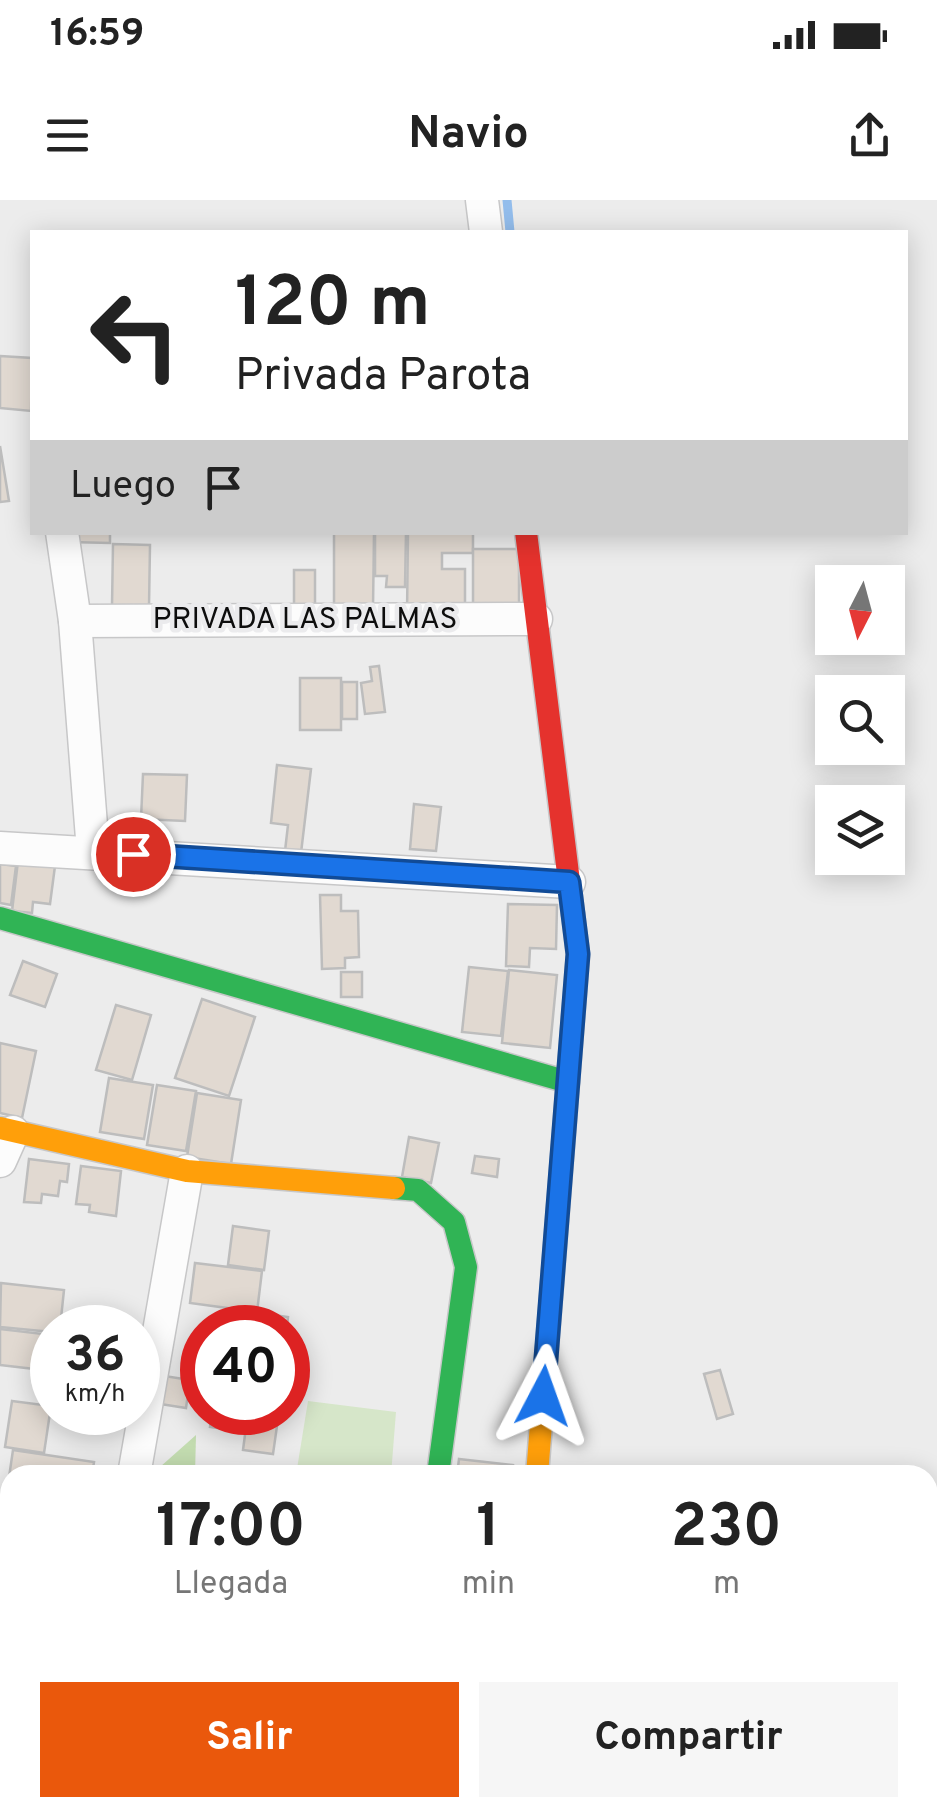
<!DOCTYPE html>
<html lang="es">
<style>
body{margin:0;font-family:Overpass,sans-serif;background:#f6f6f6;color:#222;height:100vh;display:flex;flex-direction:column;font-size:38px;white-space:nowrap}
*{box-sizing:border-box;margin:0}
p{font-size:32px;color:#767676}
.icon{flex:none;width:55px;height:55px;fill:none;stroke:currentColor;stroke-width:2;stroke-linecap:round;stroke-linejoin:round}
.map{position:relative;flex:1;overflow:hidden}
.panel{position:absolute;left:0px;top:1265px;width:938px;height:352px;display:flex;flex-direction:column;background:#fff;border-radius:30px 30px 0 0;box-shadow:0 5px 25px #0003}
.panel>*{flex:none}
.banner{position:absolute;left:30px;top:30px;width:878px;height:305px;border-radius:0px;box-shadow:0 5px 25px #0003;background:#fff;color:#222;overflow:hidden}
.needle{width:65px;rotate:186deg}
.controls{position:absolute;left:815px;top:365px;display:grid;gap:20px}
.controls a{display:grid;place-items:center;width:90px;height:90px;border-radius:0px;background:#fff;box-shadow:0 5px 25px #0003;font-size:50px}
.speed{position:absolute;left:30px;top:1105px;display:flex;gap:20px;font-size:50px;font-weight:700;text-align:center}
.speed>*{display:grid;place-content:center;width:130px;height:130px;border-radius:50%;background:#fff;box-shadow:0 5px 25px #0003;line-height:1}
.speed small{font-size:25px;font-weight:400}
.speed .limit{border:15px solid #d22;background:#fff;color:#111}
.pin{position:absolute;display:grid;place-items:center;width:85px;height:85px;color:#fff;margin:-42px;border:5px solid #fff;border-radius:50%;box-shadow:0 2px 10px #0007}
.me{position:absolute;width:110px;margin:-55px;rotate:4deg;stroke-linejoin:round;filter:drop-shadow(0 0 8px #0008)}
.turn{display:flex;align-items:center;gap:35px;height:210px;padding:0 40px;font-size:45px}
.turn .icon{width:130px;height:130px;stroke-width:2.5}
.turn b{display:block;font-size:70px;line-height:85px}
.then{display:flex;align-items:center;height:95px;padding:0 40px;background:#0003;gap:20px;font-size:38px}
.eta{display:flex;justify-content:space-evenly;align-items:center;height:170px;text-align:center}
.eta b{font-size:60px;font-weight:700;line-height:70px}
.button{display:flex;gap:20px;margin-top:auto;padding:20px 40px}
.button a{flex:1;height:115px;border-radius:0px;background:#ea580c;color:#fff;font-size:40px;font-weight:700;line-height:115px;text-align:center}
.button a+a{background:#f6f6f6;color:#222}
.status{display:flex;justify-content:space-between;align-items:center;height:70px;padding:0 50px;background:#fff;direction:ltr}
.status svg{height:28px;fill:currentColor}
header{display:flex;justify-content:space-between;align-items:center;height:130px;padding:0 40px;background:#fff;font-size:45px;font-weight:700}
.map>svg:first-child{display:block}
.green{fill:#d6e6c9}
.forest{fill:#c3dcb0}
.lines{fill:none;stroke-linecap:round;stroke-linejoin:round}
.stream{stroke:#93bdec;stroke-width:9}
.building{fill:#e1d9d1;stroke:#bdbdbd;stroke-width:2.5}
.street-casing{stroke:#c7c7c8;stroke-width:35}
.fast-casing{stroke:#c7c7c8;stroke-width:25}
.slow-casing{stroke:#c7c7c8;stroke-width:25}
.jam-casing{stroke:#c7c7c8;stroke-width:25}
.street{stroke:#fcfcfc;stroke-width:32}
.fast{stroke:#30b455;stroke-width:22}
.slow{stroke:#ff9f0a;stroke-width:22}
.jam{stroke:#e5322d;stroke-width:22}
.route-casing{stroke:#114b97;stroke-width:25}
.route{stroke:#1a73e8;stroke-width:18}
.labels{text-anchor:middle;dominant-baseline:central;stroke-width:9;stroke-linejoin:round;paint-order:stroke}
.street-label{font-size:30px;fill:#0d0d0d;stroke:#ebebed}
</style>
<div class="status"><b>16:59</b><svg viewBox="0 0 49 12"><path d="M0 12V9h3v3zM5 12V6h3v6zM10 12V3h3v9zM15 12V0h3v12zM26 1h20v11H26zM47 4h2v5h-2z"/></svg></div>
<header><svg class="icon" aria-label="menu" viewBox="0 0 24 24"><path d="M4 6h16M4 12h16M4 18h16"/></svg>Navio<svg class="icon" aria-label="share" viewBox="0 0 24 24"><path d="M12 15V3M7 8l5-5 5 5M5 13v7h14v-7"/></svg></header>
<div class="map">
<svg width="937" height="1617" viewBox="0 0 937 1617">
<rect width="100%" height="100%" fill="#ececec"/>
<polygon class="green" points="308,1201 396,1212 391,1275 296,1275"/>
<g class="forest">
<polygon points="196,1235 195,1275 151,1275"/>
<polygon points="0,1408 10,1410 10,1511 0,1509"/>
<polygon points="38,1608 88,1608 84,1617 36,1617"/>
</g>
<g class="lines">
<polyline class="stream" points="507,0 510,32"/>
</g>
<g class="building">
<polygon points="0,156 32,158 31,211 0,208"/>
<polygon points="0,246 9,301 0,302"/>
<polygon points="69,332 110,332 110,343 69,342"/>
<polygon points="334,332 374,332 373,409 334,409"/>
<polygon points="375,332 406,332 405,387 386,387 387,376 375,376"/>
<polygon points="408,332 473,332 473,353 442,353 442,369 465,369 465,414 407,414"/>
<polygon points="113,344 150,345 149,407 112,406"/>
<rect x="473" y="349" width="46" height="62"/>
<rect x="294" y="370" width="21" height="39"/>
<polygon points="379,466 385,512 365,514 361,483 372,481 370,467"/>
<rect x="300" y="478" width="41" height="52"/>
<rect x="342" y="482" width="15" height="37"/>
<polygon points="277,565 311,569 301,653 285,651 288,625 271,623"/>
<polygon points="143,574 187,575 185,621 141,619"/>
<polygon points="414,604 441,607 436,651 410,649"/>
<polygon points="18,661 55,666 50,704 33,702 32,713 12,711"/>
<polygon points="0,664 16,666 11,705 0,703"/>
<polygon points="320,695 341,695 341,711 358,711 359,757 345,758 345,768 322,769"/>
<polygon points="508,704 557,705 556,749 530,748 529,767 506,766"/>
<polygon points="23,761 57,774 45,807 10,795"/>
<polygon points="469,767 508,771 501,836 462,832"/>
<polygon points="509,770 557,775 550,848 502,843"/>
<rect x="341" y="772" width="21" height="25"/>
<polygon points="202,799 255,817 229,896 175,878"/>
<polygon points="116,805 151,815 132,880 96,870"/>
<polygon points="0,843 36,851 22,918 0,913"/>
<polygon points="109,878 153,885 144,939 100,932"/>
<polygon points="157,885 196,891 186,951 147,945"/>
<polygon points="197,893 241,900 231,964 187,957"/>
<polygon points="409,937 439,943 431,983 402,977"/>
<polygon points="475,956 499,959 497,977 472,973"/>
<polygon points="29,959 69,964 67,982 60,981 58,996 42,994 41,1003 24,1002"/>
<polygon points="81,966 121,971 116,1016 89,1012 90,1005 76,1004"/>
<polygon points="233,1026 269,1031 264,1070 228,1065"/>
<polygon points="195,1063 262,1071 257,1112 190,1103"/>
<polygon points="1,1083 64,1090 60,1128 52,1128 52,1132 0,1127"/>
<polygon points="239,1110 288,1117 287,1128 237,1128"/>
<polygon points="0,1129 52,1135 52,1171 0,1165"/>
<polygon points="720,1170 733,1214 717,1219 704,1174"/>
<polygon points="158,1175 190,1180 186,1208 154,1203"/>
<polygon points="12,1201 51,1206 44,1253 5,1247"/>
<polygon points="212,1212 243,1212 240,1231 210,1227"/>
<polygon points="248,1212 279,1212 273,1254 243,1250"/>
<polygon points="13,1250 94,1262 92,1275 10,1275 7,1291"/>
<polygon points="459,1259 513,1265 512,1275 457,1275"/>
<polygon points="1,1582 10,1583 10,1608 26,1608 25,1617 0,1617"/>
<polygon points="265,1608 315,1608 314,1617 265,1612"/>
</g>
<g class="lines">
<g class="street-casing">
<g id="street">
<polyline points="482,0 486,32"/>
<polyline points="62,332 75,421 93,651"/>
<polyline points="75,421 536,419"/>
<polyline points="0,648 569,682"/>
<polyline points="0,961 13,932"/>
<polyline points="134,1275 187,971"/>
<polyline points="0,1377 10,1378"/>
<polyline points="403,1617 404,1608"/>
<polyline points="510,1617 511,1608"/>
</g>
</g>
<g class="fast-casing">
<g id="fast">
<polyline points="0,718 568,882"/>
<polyline points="394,988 418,990 454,1022 466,1067 438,1275"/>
</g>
</g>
<g class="slow-casing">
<g id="slow">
<polyline points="0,928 187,971 394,988"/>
<polyline points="537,1275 578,755 573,714"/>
</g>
</g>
<g class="jam-casing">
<polyline id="jam" points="526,332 573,714"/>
</g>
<use href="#street" class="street"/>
<use href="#fast" class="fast"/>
<use href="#slow" class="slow"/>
<use href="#jam" class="jam"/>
</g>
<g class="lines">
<g class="route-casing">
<polyline id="route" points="133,654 569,682 578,754 543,1196"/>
</g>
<use href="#route" class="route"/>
</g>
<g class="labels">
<g class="street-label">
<text x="305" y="420">PRIVADA LAS PALMAS</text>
</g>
</g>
</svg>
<div class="controls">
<a><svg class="needle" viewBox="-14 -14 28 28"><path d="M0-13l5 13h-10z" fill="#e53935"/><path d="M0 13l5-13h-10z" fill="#767676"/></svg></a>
<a><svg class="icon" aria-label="search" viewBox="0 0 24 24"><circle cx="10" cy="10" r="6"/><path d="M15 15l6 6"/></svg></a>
<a><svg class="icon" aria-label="layers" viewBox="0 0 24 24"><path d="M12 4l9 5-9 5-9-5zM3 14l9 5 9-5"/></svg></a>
</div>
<div class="speed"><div>36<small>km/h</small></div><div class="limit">40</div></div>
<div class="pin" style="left:133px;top:654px;background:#d93025"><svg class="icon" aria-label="arrive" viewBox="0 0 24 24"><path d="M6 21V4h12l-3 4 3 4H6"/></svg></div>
<svg class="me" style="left:543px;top:1196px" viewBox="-20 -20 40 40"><path d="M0-17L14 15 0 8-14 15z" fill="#1a73e8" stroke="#fff" stroke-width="4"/></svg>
<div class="banner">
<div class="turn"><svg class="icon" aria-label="left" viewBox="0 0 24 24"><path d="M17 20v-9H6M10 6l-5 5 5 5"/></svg><div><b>120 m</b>Privada Parota</div></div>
<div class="then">Luego<svg class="icon" aria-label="arrive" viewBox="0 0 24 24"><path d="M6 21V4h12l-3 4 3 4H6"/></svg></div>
</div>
<section class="panel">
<div class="eta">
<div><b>17:00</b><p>Llegada</p></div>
<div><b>1</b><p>min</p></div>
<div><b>230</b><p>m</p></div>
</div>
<div class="button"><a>Salir</a><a>Compartir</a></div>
</section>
</div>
